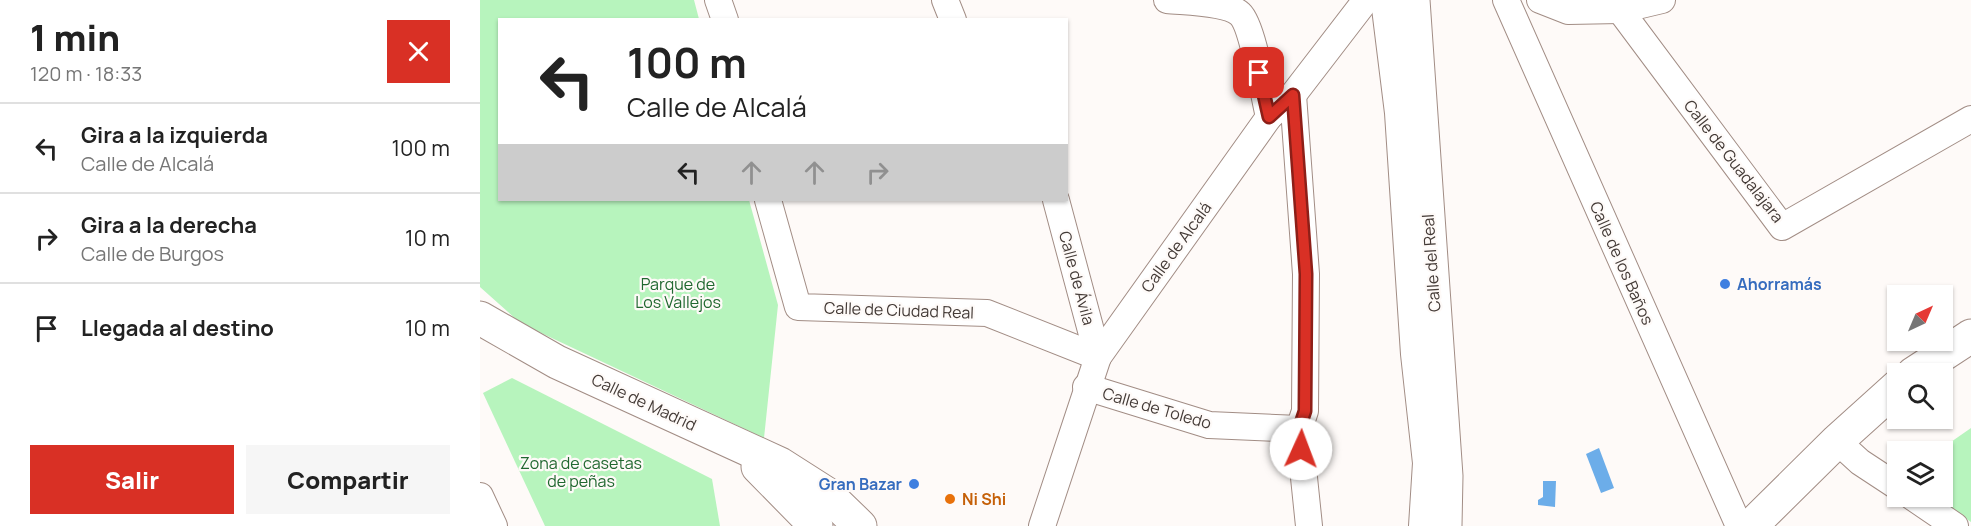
<!DOCTYPE html>
<html lang="es">
<meta charset="utf-8">
<style>
body{margin:0;font-family:Manrope,sans-serif;background:#f6f6f6;color:#222;height:100vh;display:flex;flex-direction:column;font-size:22px;white-space:nowrap}
*{box-sizing:border-box;margin:0}
p{font-size:20px;color:#767676}
.icon{flex:none;width:33px;height:33px;fill:none;stroke:currentColor;stroke-width:2;stroke-linecap:round;stroke-linejoin:round}
.map{position:relative;flex:1;overflow:hidden}
.side{display:flex;flex-direction:column;background:#fff;width:480px}
.side>*{flex:none}
.hud{position:absolute;left:18px;top:18px;width:570px;height:183px;border-radius:0px;box-shadow:0 2px 4px #0004;background:#fff;color:#222;overflow:hidden}
.needle{width:39px;rotate:44deg}
.fabs{position:absolute;left:1407px;top:285px;display:grid;gap:12px}
.fabs a{display:grid;place-items:center;width:66px;height:66px;border-radius:0px;background:#fff;box-shadow:0 2px 4px #0004;font-size:30px}
.pin{position:absolute;display:grid;place-items:center;width:51px;height:51px;color:#fff;margin:-26px;border-radius:12px;box-shadow:0 3px 9px #0006}
.me{position:absolute;width:66px;margin:-33px;rotate:2deg;stroke-linejoin:round;filter:drop-shadow(0 0 4px #0008)}
.turn{display:flex;align-items:center;gap:21px;height:126px;padding:0 30px;font-size:27px}
.turn .icon{width:78px;height:78px;stroke-width:2.5}
.turn b{display:block;font-size:42px;line-height:51px}
.lanes{display:flex;align-items:center;height:57px;padding:0 30px;background:#0003;justify-content:center;gap:30px;direction:ltr}
.lanes .off{opacity:.35}
.round{display:grid;place-items:center;flex:none;width:63px;height:63px;border-radius:0px;background:#f6f6f6}
.overview{display:flex;align-items:center;justify-content:space-between;height:102px;padding:0 30px}
h1{font-size:36px;font-weight:800;line-height:45px}
.action{display:flex;gap:12px;margin-top:auto;padding:12px 30px}
.action a{flex:1;height:69px;border-radius:0px;background:#d93025;color:#fff;font-size:24px;font-weight:800;line-height:69px;text-align:center}
.action a+a{background:#f6f6f6;color:#222}
ul{padding:0;list-style:none}
li{display:flex;align-items:center;gap:18px;height:90px;padding:0 30px;border-top:2px solid #e0e0e0}
li div{flex:1}
li b{display:block;font-size:22px}
li em{font-style:normal}
main{display:flex;flex:1;min-height:0}
.map>svg:first-child{display:block}
.green{fill:#b7f4bd}
.water{fill:#6cade9}
.lines{fill:none;stroke-linecap:round;stroke-linejoin:round}
.street-casing{stroke:#a28d85;stroke-width:28}
.secondary-casing{stroke:#a28d85;stroke-width:35}
.street{stroke:#fff;stroke-width:26}
.secondary{stroke:#fff;stroke-width:33}
.route-casing{stroke:#8d1f18;stroke-width:15}
.route{stroke:#d93025;stroke-width:10}
.shop-dot{fill:#3f7fe0;stroke:#fefaf8;stroke-width:2}
.food-dot{fill:#e8710a;stroke:#fefaf8;stroke-width:2}
.labels{text-anchor:middle;dominant-baseline:central;stroke-width:4.5;stroke-linejoin:round;paint-order:stroke}
.street-label{font-size:16px;fill:#433a36;stroke:#fefaf8}
.park-label{font-size:16px;fill:#216830;stroke:#fefaf8}
.shop-label{font-size:16px;font-weight:bold;fill:#366cbe;stroke:#fefaf8;text-anchor:start}
.food-label{font-size:16px;font-weight:bold;fill:#c56008;stroke:#fefaf8;text-anchor:start}
</style>
<main>
<section class="side">
<div class="overview"><div><h1>1 min</h1><p>120 m · 18:33</p></div><a class="round" style="background:#d93025;color:#fff"><svg class="icon" aria-label="close" viewBox="0 0 24 24"><path d="M6 6l12 12M18 6L6 18"/></svg></a></div>
<ul>
<li><svg class="icon" aria-label="left" viewBox="0 0 24 24"><path d="M17 20v-9H6M10 6l-5 5 5 5"/></svg><div><b>Gira a la izquierda</b><p>Calle de Alcalá</p></div><em>100 m</em></li>
<li><svg class="icon" aria-label="right" viewBox="0 0 24 24"><path d="M7 20v-9h11M14 6l5 5-5 5"/></svg><div><b>Gira a la derecha</b><p>Calle de Burgos</p></div><em>10 m</em></li>
<li><svg class="icon" aria-label="arrive" viewBox="0 0 24 24"><path d="M6 21V4h12l-3 4 3 4H6"/></svg><div><b>Llegada al destino</b></div><em>10 m</em></li>
</ul>
<div class="action"><a>Salir</a><a>Compartir</a></div>
</section>
<div class="map">
<svg width="1491" height="526" viewBox="0 0 1491 526">
<rect width="100%" height="100%" fill="#fefaf8"/>
<g class="green">
<polygon points="0,0 214,0 219,19 20,20 20,200 269,200 298,305 284,438 59,332 38,321 0,287"/>
<polygon points="32,378 232,479 240,526 65,526 3,393"/>
<polygon points="1491,428 1491,522 1454,497 1462,496 1462,452 1458,451"/>
</g>
<g class="water">
<polygon points="1119,448 1134,488 1121,493 1106,454"/>
<polygon points="1063,481 1076,481 1075,507 1058,505 1058,500 1063,497"/>
</g>
<g class="lines">
<g class="street-casing">
<g id="street">
<polyline points="238,0 245,20"/>
<polyline points="465,0 473,20"/>
<path d="M687 0C705 2 747 2 760 14 773 26 784 97 789 117"/>
<polyline points="904,0 918,113 934,354 946,463 942,526"/>
<polyline points="1026,0 1259,526"/>
<polyline points="1060,0 1088,11 1140,10 1182,0"/>
<polyline points="1140,10 1302,227 1491,119"/>
<polyline points="813,95 826,274 825,411 819,429 829,526"/>
<polyline points="288,200 318,307 507,313 618,357"/>
<polyline points="576,200 618,357"/>
<polyline points="606,387 729,425 819,429"/>
<polyline points="1357,441 1380,462 1418,487"/>
<polyline points="0,496 14,526"/>
<polyline points="1431,496 1475,526"/>
<polyline points="562,526 618,357 789,117 813,95 886,0"/>
</g>
</g>
<g class="secondary-casing">
<g id="secondary">
<polyline points="933,0 966,476 965,526"/>
<polyline points="0,318 77,362 300,464 347,494 380,526"/>
<polyline points="1433,374 1491,336"/>
<polyline points="278,467 336,526"/>
<polyline points="1271,526 1357,441 1418,386"/>
</g>
</g>
<use href="#street" class="street"/>
<use href="#secondary" class="secondary"/>
</g>
<g class="lines">
<g class="route-casing">
<polyline id="route" points="779,73 789,117 813,95 826,274 825,411 819,429 821,449"/>
</g>
<use href="#route" class="route"/>
</g>
<g class="shop-dot">
<circle cx="1245" cy="284" r="6"/>
<circle cx="434" cy="484" r="6"/>
</g>
<circle class="food-dot" cx="470" cy="499" r="6"/>
<g class="labels">
<g class="street-label">
<text transform="translate(1254 161) rotate(52)">Calle de Guadalajara</text>
<text transform="translate(696 247) rotate(-54)">Calle de Alcalá</text>
<text transform="translate(951 263) rotate(-94)">Calle del Real</text>
<text transform="translate(1142 263) rotate(66)">Calle de los Baños</text>
<text transform="translate(597 278) rotate(75)">Calle de Ávila</text>
<text transform="translate(419 310) rotate(2)">Calle de Ciudad Real</text>
<text transform="translate(164 402) rotate(25)">Calle de Madrid</text>
<text transform="translate(677 408) rotate(16)">Calle de Toledo</text>
</g>
<g class="park-label">
<text x="198" y="284">Parque de<tspan x="198" dy="18">Los Vallejos</tspan></text>
<text x="101" y="463">Zona de casetas<tspan x="101" dy="18">de peñas</tspan></text>
</g>
<g class="shop-label">
<text x="1257" y="284">Ahorramás</text>
<text x="422" y="484" text-anchor="end">Gran Bazar</text>
</g>
<g class="food-label">
<text x="482" y="499">Ni Shi</text>
</g>
</g>
</svg>
<div class="fabs">
<a><svg class="needle" viewBox="-14 -14 28 28"><path d="M0-13l5 13h-10z" fill="#e53935"/><path d="M0 13l5-13h-10z" fill="#767676"/></svg></a>
<a><svg class="icon" aria-label="search" viewBox="0 0 24 24"><circle cx="10" cy="10" r="6"/><path d="M15 15l6 6"/></svg></a>
<a><svg class="icon" aria-label="layers" viewBox="0 0 24 24"><path d="M12 4l9 5-9 5-9-5zM3 14l9 5 9-5"/></svg></a>
</div>
<div class="pin" style="left:779px;top:73px;background:#d93025"><svg class="icon" aria-label="arrive" viewBox="0 0 24 24"><path d="M6 21V4h12l-3 4 3 4H6"/></svg></div>
<svg class="me" style="left:821px;top:449px" viewBox="-20 -20 40 40"><circle r="19" fill="#fff"/><path d="M0-13L10 11 0 6-10 11z" fill="#d93025"/></svg>
<div class="hud">
<div class="turn"><svg class="icon" aria-label="left" viewBox="0 0 24 24"><path d="M17 20v-9H6M10 6l-5 5 5 5"/></svg><div><b>100 m</b>Calle de Alcalá</div></div>
<div class="lanes"><svg class="icon" aria-label="left" viewBox="0 0 24 24"><path d="M17 20v-9H6M10 6l-5 5 5 5"/></svg><svg class="icon off" aria-label="ahead" viewBox="0 0 24 24"><path d="M12 20V5M6 11l6-6 6 6"/></svg><svg class="icon off" aria-label="ahead" viewBox="0 0 24 24"><path d="M12 20V5M6 11l6-6 6 6"/></svg><svg class="icon off" aria-label="right" viewBox="0 0 24 24"><path d="M7 20v-9h11M14 6l5 5-5 5"/></svg></div>
</div>
</div>
</main>
